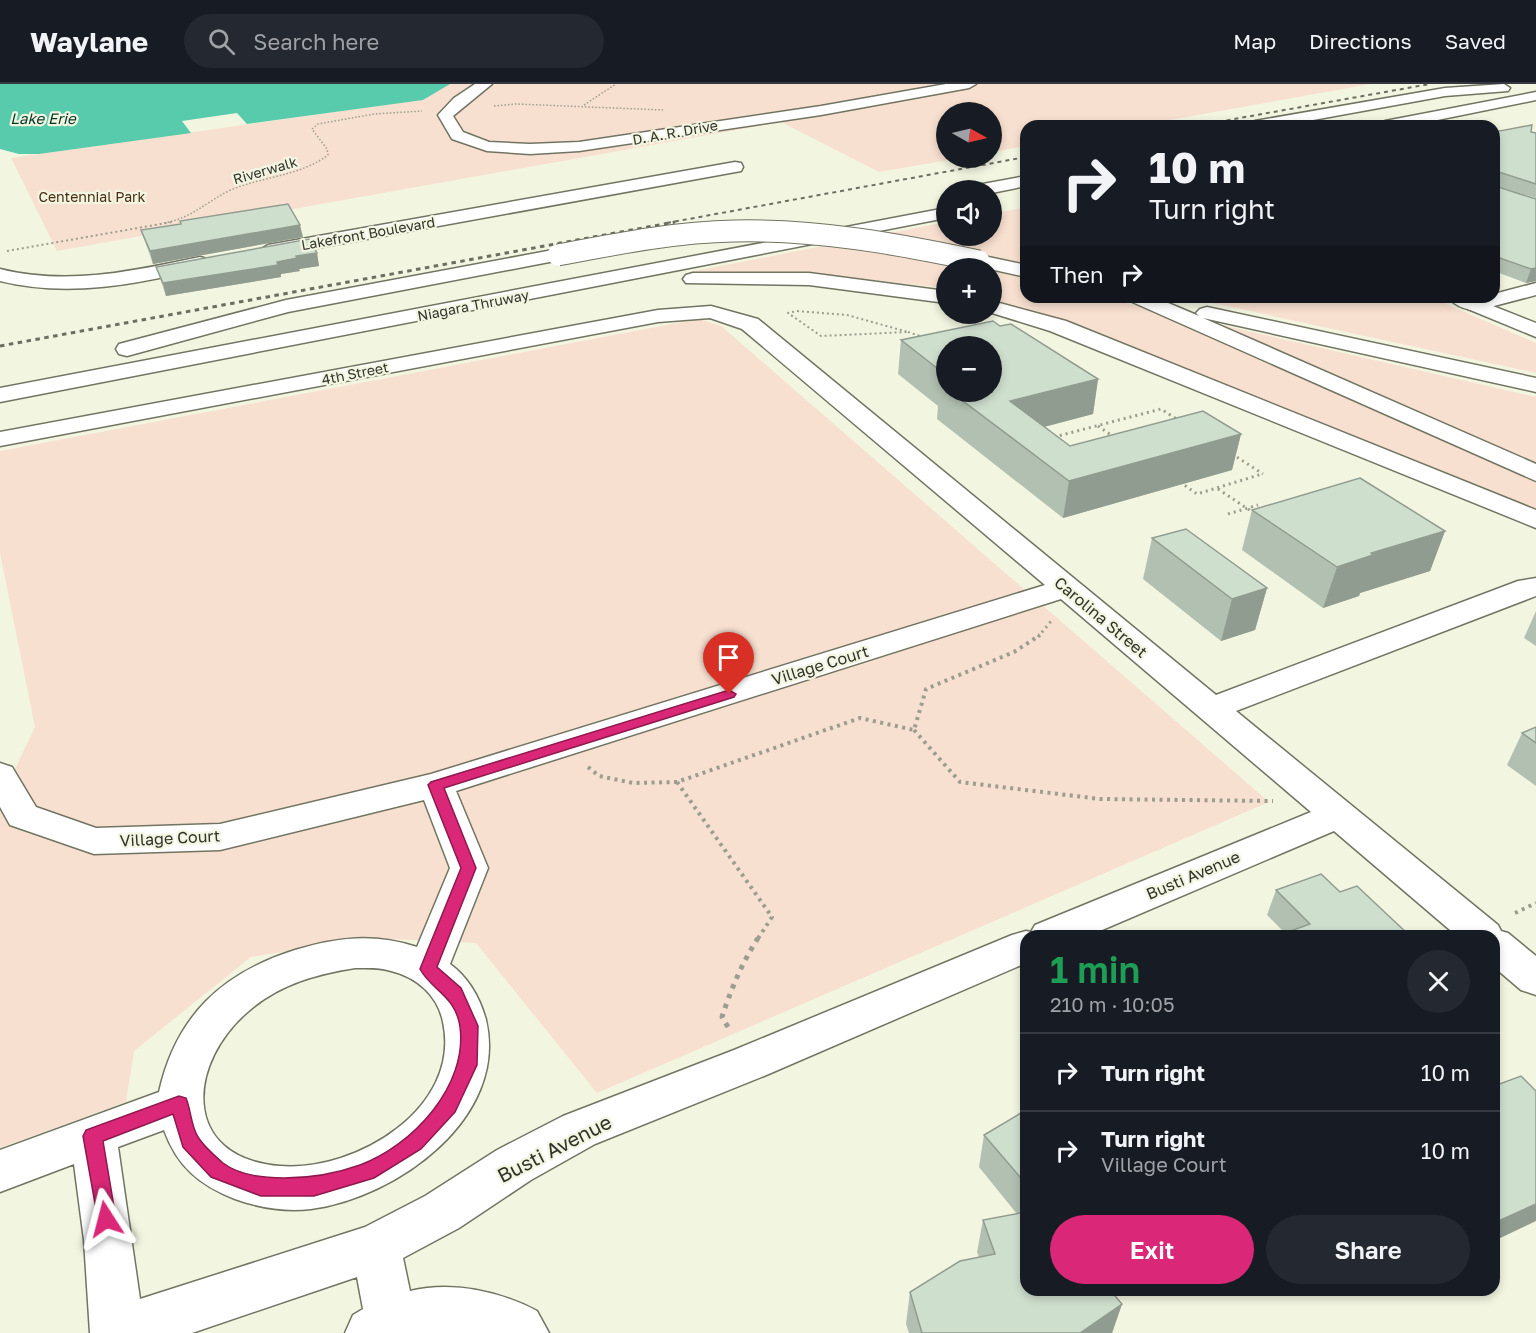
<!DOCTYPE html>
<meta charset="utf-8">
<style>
body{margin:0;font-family:"Golos Text",sans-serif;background:#242831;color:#f1f3f6;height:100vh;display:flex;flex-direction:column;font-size:22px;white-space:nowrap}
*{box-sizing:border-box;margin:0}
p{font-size:20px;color:#9ea1a6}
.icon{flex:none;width:33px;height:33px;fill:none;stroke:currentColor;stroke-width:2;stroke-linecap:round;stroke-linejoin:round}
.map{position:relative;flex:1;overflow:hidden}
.details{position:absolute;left:1020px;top:846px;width:480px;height:366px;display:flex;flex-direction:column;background:#171b24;border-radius:18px;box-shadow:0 3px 9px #0003}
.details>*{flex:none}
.hud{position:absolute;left:1020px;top:36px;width:480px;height:183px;border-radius:18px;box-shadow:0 3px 9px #0003;background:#171b24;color:#f1f3f6;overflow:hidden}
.needle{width:39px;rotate:98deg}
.buttons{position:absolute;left:936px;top:18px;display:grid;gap:12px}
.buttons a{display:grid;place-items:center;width:66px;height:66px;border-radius:50%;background:#171b24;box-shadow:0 3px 9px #0003;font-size:30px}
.pin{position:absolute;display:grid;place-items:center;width:51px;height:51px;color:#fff;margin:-62px -26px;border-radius:50% 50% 50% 0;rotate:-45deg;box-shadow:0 0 6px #0007}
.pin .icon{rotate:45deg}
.me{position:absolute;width:66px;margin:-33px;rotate:351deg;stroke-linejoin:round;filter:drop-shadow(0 0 4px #0008)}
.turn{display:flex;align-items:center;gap:21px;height:126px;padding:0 30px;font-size:27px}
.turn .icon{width:78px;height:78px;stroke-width:2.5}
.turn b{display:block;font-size:42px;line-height:51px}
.then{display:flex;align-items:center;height:57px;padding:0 30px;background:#0003;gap:12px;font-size:22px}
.round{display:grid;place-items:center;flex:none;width:63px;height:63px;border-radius:32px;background:#242831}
.head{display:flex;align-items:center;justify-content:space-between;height:102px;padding:0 30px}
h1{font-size:36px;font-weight:600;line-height:45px;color:#1e9e55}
.cta{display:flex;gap:12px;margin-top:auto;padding:12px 30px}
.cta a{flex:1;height:69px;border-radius:36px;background:#db2777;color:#fff;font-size:24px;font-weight:600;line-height:69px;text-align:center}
.cta a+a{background:#242831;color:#f1f3f6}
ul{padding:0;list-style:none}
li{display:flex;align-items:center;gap:18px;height:78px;padding:0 30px;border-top:2px solid #363941}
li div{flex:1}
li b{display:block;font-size:22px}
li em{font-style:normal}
header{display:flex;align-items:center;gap:36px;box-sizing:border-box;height:84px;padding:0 30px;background:#171b24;border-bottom:2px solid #363941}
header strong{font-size:28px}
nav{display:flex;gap:33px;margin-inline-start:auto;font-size:21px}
.search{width:420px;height:54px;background:#242831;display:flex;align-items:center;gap:15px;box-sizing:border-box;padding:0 21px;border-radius:33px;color:#9ea1a6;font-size:22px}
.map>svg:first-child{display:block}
.green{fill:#f8e0d0}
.water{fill:#57cbab}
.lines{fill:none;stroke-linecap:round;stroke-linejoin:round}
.minor-casing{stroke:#727462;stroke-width:3}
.major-casing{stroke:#727462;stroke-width:3}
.highway-casing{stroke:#727462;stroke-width:3}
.path-far4{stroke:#9b9d8e;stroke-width:1.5;stroke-dasharray:1.5 2;stroke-linecap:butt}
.path-far3{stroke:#9b9d8e;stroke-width:2;stroke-dasharray:2 3;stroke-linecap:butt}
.path-far2{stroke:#9b9d8e;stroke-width:3;stroke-dasharray:2 4;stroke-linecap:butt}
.path-far1{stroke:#9b9d8e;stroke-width:4;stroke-dasharray:3 4.5;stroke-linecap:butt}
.path{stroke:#9b9d8e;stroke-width:5;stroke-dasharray:4.5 6;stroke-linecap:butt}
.minor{fill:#fff;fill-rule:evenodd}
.major{fill:#fff;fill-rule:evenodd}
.highway{fill:#fff;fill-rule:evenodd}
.rail-far1{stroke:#6c6e62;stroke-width:2;stroke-dasharray:4 4;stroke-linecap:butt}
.rail{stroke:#6c6e62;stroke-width:3;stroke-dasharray:4.5 4.5;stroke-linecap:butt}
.highway-bridge-casing{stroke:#727462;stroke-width:23;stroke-linecap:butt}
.highway-bridge{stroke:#fff;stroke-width:21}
.wall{fill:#b2c0b1;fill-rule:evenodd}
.shaded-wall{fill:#919c90}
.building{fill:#cfdfce;stroke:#919c90;stroke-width:1.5}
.route{fill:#db2777;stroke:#8e194d;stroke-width:1.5}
.labels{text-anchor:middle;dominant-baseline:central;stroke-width:4.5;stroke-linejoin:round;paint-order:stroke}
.far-street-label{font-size:14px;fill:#32332b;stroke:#f2f5e0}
.far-park-label{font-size:14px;fill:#4a2b13;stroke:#f2f5e0}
.far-water-label{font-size:15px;font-style:italic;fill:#00372a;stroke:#f2f5e0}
.street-label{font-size:16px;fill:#32332b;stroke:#f2f5e0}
.near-street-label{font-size:20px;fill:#32332b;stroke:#f2f5e0}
</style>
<header>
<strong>Waylane</strong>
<div class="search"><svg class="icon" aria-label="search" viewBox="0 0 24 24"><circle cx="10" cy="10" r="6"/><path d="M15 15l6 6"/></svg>Search here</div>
<nav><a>Map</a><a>Directions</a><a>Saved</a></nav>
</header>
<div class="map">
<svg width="1536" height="1249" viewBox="0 0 1536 1249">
<rect width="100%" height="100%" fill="#f2f5e0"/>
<g class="green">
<polygon points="446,0 1371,0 1136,42 1026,42 1026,62 992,68 992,28 946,28 946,74 960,74 879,88 781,38 57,167 11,74 413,17"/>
<polygon points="1026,123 1026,180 980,172 981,184 946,184 946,204 797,188 690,188 946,138 946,152 992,152 992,130"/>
<polygon points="992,187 1026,195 1026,213 1099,213 1536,313 1536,426 1226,301 1040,230 992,216"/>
<polygon points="1185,213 1430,213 1536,259 1536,289"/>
<polygon points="699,235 721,242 1269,718 597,1009 476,859 369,854 251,873 134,967 126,1018 0,1064 0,693 15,685 35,643 0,469 0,367"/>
</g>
<polygon class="water" points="0,0 450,0 423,16 247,40 237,29 182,37 191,49 39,70 19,70 0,65"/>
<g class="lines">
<g class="minor-casing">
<g id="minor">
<polygon points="475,0 492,0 453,32 463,48 489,58 530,60 579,58 821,22 946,0 976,0 969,4 821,31 579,67 530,70 487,67 452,55 438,31 454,14"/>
<polygon points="735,78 741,79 743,83 741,87 268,173 258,167 268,161"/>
<path d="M200 173 207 175 210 179 207 183C139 200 69 214 0 197V185C68 202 133 187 200 173Z"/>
<polygon points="1536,199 1536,211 1475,227 1468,225 1465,221 1468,217 1494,213 1494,210"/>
<path d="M711 222 758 235 1216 611 1518 497 1536 494V512L1236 627 1498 841 1501 847 1508 849 1536 872V911L1521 906 1494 883V852H1457L1334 747 1088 852H1026V879L764 992 595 1060 531 1096 459 1144 403 1174 410 1207C452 1197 499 1207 537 1227L549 1249H345L353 1231 363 1225 357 1193 192 1249H90L84 1156 74 1080 0 1108V1066L159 1008C176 932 222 889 295 866 338 853 374 849 417 863L450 784 424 716 220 766 94 770 10 741 0 723V679L12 683 36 723 96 744 220 740 431 690 1045 501 742 245 710 234 658 238 0 362V348L658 226ZM1061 515 1311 728 1035 841 1031 848 1026 847 1012 851 734 966 563 1032 497 1066 425 1112 365 1143 140 1215 118 1063 164 1046C177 1082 199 1101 235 1115 260 1124 286 1128 311 1125 396 1114 509 1034 486 936 480 914 469 894 450 880L488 784 456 707ZM355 884C367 884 380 883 391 887 417 893 438 912 443 938 462 1024 356 1088 280 1082 179 1074 187 977 251 925 281 900 317 890 355 884Z"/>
</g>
</g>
<g class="major-casing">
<polygon id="major" points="1475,215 1536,239 1536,253 1468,225 1465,221 1468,217"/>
</g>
<g class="highway-casing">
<g id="highway">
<polygon points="1504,0 1510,4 1508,7 1445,12 1280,42 1247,42 1255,37 1445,4"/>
<polygon points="1536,8 1536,16 1408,42 1377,42 1385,37"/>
<polygon points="1026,92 1026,102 992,109 992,106 969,106 972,102"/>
<polygon points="946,124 946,134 0,318 0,304"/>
<polygon points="558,165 568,171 565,175 288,228 127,272 119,270 116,265 119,260 286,216"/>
<polygon points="979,171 1026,181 1026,193 972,181 969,177 972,173"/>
<polygon points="693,189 809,189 946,207 946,219 809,201 686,199 683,195 686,191"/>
<polygon points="1127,213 1154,213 1199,232 1196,229 1200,225 1207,223 1536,294 1536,308 1203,234 1536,380 1536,397 1130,217"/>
<path d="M1448 213H1475L1485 221 1482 225C1471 228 1455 223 1448 213Z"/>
<polygon points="992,217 1066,237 1536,426 1536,444 1050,247 992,229"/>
</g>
</g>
<g class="path-far4">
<polyline points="584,21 616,0"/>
<polyline points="494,22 516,20 663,26"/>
<path d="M164 139C193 134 208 116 233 105 265 92 300 92 328 71L327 65 312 45 318 40 374 30 422 27"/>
</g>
<g class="path-far3">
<polyline points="7,167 172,138"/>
<polygon points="797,227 847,231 908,248 821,252 788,229"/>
<polyline points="908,248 926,254"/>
</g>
<g class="path-far2">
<polyline points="1098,342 1114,353"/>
<polyline points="1054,353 1161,325 1178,336"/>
<polyline points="1232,370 1263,390"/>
<polyline points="1180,398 1197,410 1262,390"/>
<polyline points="1218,405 1254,429"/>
<polyline points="1228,430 1258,421"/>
<polyline points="1038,553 1052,536"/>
</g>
<g class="path-far1">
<polyline points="914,646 960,698 1100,715 1273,717"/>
<polyline points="588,683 599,692 633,699 677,698 860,634 914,646 926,605 1014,568 1040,551"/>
<polyline points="677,698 772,833 757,856"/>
<polyline points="1515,829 1536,819"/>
</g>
<path class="path" d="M728 943 722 933C731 905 742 879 758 854"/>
<use href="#minor" class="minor"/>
<use href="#major" class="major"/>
<use href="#highway" class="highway"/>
<g class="rail-far1">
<polyline points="1195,42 1430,0"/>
<polyline points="667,139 1026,73"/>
</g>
<polyline class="rail" points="0,262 675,138"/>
<g class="highway-bridge-casing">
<path id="highway-bridge" d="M558 171C616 160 675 148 734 147 817 145 898 160 979 177"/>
</g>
<use href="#highway-bridge" class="highway-bridge"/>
</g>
<g class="wall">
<polygon points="1494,48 1531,48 1536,49 1536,114 1497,102 1498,103 1536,115 1536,197 1526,199 1494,187"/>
<polygon points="180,137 303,153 153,180 141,146 181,140"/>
<polygon points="317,169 319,182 299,185 300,187 281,190 281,193 166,212 156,183"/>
<path d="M1000 242 1098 295 1093 330 1044 343 1070 362 1241 350 1232 386 1063 434 937 335 938 322 898 290 901 256ZM946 262 992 308H946Z"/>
<polygon points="1252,426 1445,447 1430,487 1360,509 1359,512 1323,524 1242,466"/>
<polygon points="1152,454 1267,504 1255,546 1221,557 1143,495"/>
<polygon points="1536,527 1536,562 1524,554"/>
<polygon points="1536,643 1536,702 1507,681 1522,649"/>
<polygon points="1276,806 1340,808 1410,852 1285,849 1267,831"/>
<polygon points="1026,1026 1026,1206 1122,1220 1112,1249 909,1249 906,1240 910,1208 979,1173 977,1168 983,1136 1017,1130 979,1083 984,1051"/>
</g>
<g class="shaded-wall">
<polygon points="300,141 303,153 153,180 150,167"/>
<polygon points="317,169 319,182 299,185 300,187 281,190 281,193 166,212 163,199 277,178 296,172"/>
<polygon points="1536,184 1536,197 1526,199 1531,185"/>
<polygon points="1098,295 1093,330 1009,352 1010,317"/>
<polygon points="1241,350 1232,386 1063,434 1069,397"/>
<polygon points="1445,447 1430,487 1360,509 1359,512 1323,524 1337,483 1371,469"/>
<polygon points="1267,504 1255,546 1221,557 1232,515"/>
<polygon points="1536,1120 1536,1137 1494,1157 1494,1139"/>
<polygon points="1122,1220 1112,1249 1080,1249"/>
</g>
<g class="building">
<polygon points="1532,41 1531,48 1536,49 1536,100 1499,88 1496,91 1498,103 1536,115 1536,184 1531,185 1494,172 1494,48"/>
<polygon points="288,120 300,141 150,167 141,146 181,140 180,137"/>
<polygon points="309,155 317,169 296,172 297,174 277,178 278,181 163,199 156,183"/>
<polygon points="993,237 1000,242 1011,240 1098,295 1010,317 1070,362 1203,327 1241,350 1069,397 951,308 992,308 992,262 946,262 946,291 901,256"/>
<polygon points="946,298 946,304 940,300"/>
<polygon points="1360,394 1445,447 1371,469 1373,471 1337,483 1252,426"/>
<polygon points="1186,445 1267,504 1232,515 1152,454"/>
<polygon points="1536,643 1536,659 1522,649"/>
<polygon points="1321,790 1340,808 1357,802 1410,852 1277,852 1310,840 1276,806"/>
<polygon points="1521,992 1536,1007 1536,1120 1494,1139 1494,1002"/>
<polygon points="1026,1026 1026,1100 984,1051"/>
<polygon points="1026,1128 1026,1206 1110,1206 1122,1220 1080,1249 922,1249 910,1208 960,1177 995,1170 983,1136"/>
</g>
<path class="route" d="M729 606 736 610 734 613 444 704 476 784 437 883 461 904 478 942 477 981 455 1028 421 1065 374 1094 314 1112H261L211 1093 183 1063 173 1030 103 1057 116 1135 113 1142 106 1144 99 1142 83 1052 86 1046 179 1012 186 1014C191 1026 191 1042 198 1053 203 1061 216 1073 223 1079 240 1092 265 1094 284 1094 311 1094 335 1090 360 1081 412 1062 468 1002 460 943 456 912 431 906 420 885L461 784 428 701 431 698Z"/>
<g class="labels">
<g class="far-street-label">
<text transform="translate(675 48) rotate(-10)">D. A. R. Drive</text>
<text transform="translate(265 86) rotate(-16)">Riverwalk</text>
<text transform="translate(368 149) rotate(-10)">Lakefront Boulevard</text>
<text transform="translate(473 221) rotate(-11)">Niagara Thruway</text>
<text transform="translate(355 289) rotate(-11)">4th Street</text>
</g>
<g class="far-park-label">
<text x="92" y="112">Centennial Park</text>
</g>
<g class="far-water-label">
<text x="43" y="34">Lake Erie</text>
</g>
<g class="street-label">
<text transform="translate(1101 533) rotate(40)">Carolina Street</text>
<text transform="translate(820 581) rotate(-17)">Village Court</text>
<text transform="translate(170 754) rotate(-3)">Village Court</text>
<text transform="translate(1193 791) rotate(-23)">Busti Avenue</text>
</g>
<g class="near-street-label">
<text transform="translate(554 1064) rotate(-27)">Busti Avenue</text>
</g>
</g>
</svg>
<div class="buttons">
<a><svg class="needle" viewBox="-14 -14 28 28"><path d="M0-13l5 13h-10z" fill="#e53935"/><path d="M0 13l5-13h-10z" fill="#9ea1a6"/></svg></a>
<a><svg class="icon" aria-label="sound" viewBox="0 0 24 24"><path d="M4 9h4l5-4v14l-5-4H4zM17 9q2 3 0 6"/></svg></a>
<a>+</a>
<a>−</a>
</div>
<div class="pin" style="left:729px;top:610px;background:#d93025"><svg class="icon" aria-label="arrive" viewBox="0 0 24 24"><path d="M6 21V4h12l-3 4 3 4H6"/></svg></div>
<svg class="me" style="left:106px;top:1135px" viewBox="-20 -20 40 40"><path d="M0-17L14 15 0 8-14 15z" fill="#db2777" stroke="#fff" stroke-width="4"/></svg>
<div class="hud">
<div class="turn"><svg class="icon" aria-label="right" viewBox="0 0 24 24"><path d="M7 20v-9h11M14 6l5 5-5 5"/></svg><div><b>10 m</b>Turn right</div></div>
<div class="then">Then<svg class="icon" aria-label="right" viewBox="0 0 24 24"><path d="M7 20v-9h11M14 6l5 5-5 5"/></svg></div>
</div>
<section class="details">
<div class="head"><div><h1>1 min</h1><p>210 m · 10:05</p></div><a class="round"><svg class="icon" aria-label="close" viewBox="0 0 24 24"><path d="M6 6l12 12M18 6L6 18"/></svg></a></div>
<ul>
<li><svg class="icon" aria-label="right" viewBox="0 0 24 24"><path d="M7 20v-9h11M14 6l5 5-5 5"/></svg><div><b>Turn right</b></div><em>10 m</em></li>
<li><svg class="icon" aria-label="right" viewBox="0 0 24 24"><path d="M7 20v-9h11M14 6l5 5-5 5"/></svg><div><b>Turn right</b><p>Village Court</p></div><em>10 m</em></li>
</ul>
<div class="cta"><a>Exit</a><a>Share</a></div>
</section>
</div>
